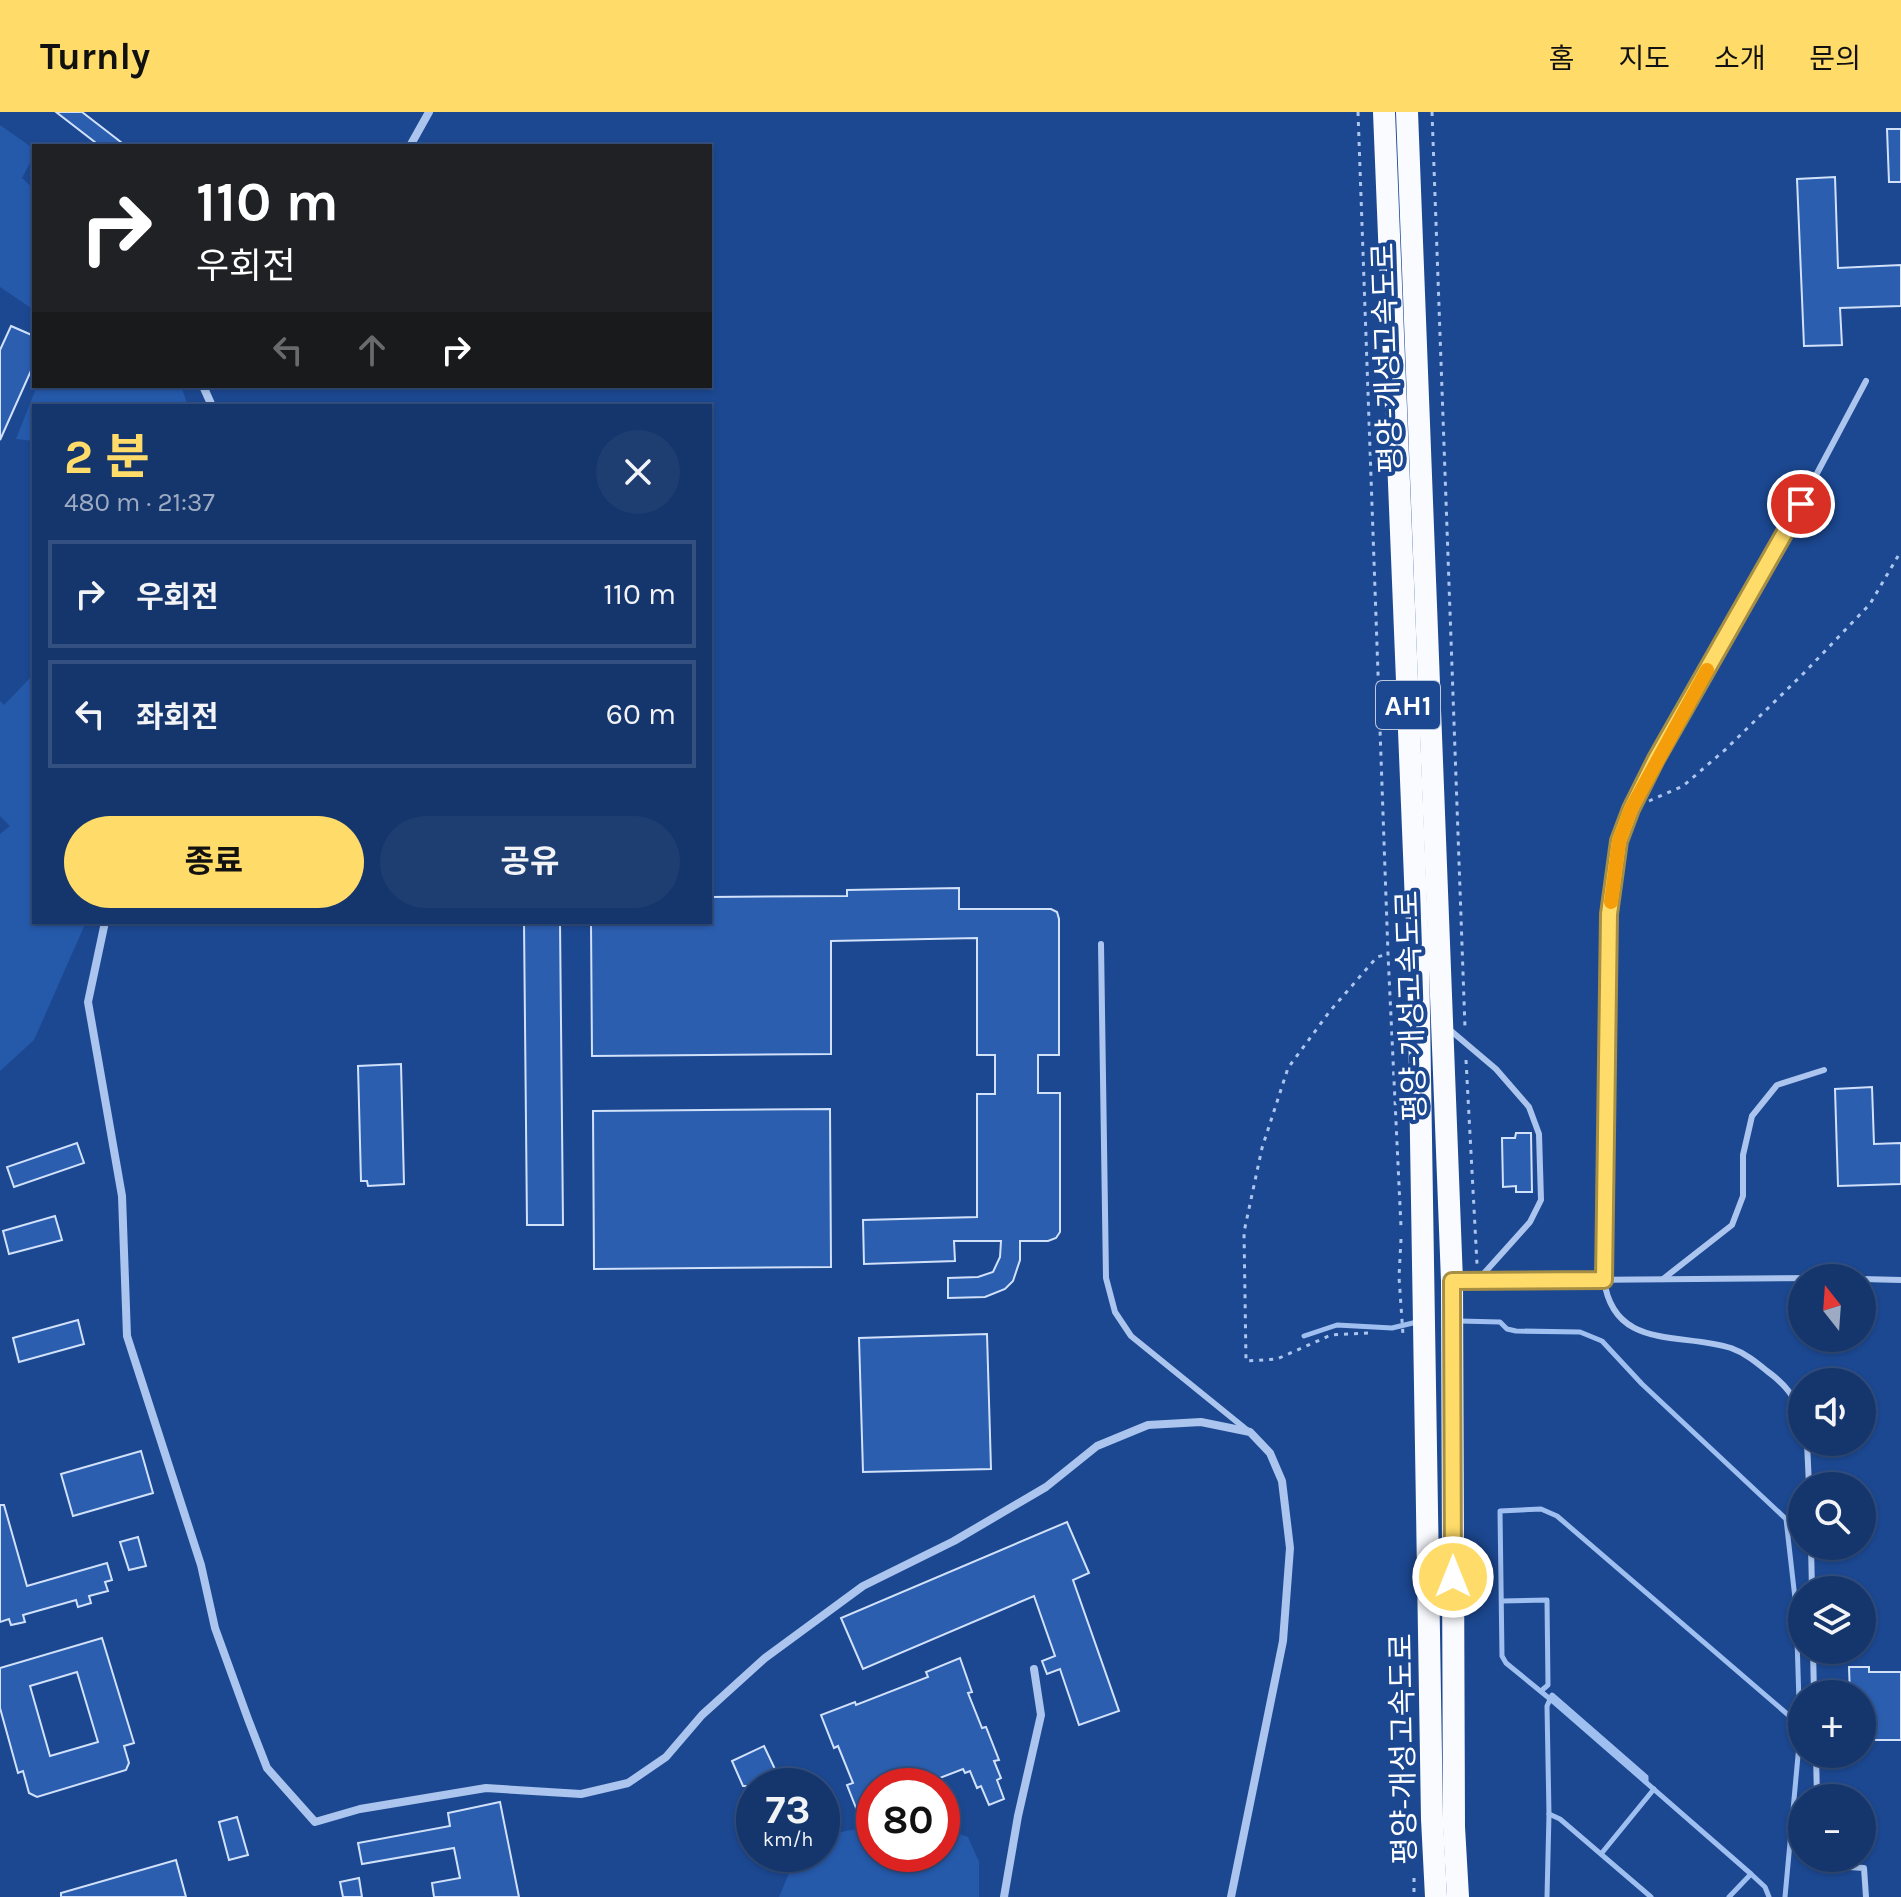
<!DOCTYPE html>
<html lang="ko">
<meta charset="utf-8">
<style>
body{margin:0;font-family:Karla,"Noto Sans KR",sans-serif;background:#1e3e72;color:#f1f3f6;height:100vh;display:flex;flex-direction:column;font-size:30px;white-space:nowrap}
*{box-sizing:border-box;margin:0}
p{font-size:26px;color:#9dabc2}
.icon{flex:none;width:44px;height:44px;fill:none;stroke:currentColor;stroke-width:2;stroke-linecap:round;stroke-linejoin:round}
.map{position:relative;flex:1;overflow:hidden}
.details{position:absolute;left:32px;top:292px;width:680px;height:520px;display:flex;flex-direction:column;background:#15366d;border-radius:0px;box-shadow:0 2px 6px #0004,0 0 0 2px #345080}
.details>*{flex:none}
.top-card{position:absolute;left:32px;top:32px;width:680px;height:244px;border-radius:0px;box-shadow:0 2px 6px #0004,0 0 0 2px #345080;background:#202124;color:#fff;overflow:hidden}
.needle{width:52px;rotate:343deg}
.fabs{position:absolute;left:1788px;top:1152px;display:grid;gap:16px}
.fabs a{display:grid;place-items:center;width:88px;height:88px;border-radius:50%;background:#15366d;box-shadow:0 2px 6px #0004,0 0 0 2px #345080;font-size:40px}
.speed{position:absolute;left:736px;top:1656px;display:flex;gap:16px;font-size:40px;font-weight:700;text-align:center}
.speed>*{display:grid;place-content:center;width:104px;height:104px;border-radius:50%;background:#15366d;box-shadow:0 2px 6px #0004,0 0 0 2px #345080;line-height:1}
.speed small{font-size:20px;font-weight:400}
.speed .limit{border:12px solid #d22;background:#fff;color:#111}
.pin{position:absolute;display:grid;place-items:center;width:68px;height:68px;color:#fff;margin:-34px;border:4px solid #fff;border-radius:50%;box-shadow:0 2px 8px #0007}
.me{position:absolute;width:88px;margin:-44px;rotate:0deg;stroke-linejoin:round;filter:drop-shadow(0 0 6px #0008)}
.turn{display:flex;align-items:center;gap:28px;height:168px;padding:0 32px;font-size:36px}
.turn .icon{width:104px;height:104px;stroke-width:2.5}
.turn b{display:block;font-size:56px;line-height:68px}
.lanes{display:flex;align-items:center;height:76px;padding:0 32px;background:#0003;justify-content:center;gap:40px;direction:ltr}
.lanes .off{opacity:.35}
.round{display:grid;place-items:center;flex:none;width:84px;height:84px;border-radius:42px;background:#1e3e72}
.head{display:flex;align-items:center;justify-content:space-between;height:136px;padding:0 32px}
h1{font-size:48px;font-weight:700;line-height:60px;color:#ffdc69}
.action{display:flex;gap:16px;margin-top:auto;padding:16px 32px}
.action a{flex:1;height:92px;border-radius:48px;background:#ffdc69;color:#111;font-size:32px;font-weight:700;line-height:92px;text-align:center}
.action a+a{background:#1e3e72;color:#f1f3f6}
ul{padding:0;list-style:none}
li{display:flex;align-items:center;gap:24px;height:108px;margin:0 16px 12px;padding:0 16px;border:4px solid #345080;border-radius:0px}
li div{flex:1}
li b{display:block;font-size:30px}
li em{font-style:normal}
header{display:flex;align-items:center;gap:48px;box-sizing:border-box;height:112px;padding:0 40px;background:#ffdc69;color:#111}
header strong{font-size:38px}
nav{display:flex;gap:44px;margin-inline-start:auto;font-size:28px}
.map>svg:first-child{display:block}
.green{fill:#2559aa}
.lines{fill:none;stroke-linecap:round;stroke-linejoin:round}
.stream{stroke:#9ebff0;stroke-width:5}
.building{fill:#2b5eaf;stroke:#d1e1fa;stroke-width:2;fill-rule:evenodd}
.path{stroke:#abc5ee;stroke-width:3;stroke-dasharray:4 6;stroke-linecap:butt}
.service{stroke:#abc5ee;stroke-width:6}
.minor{stroke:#abc5ee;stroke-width:8}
.trunk{stroke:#f9fbff;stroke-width:22}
.route-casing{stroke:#a68f44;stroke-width:20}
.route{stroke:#ffdc69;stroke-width:14}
.slow{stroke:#f59e0b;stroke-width:14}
.labels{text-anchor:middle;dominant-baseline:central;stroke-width:8;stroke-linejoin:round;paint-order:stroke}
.shield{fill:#1c4891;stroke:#bbc8de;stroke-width:2}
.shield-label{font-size:28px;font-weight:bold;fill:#fff}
.street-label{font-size:30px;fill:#fff;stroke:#1c4891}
</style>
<header>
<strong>Turnly</strong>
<nav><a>홈</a><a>지도</a><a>소개</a><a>문의</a></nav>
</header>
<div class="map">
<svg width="1901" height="1785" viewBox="0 0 1901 1785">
<rect width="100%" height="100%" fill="#1c4891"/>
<g class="green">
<polygon points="0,13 34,37 34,43 22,66 34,77 34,198 0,175"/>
<polygon points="37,274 181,274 188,294 34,294 34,329 16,327"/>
<polygon points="34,562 34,810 86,810 34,928 0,959 0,722 10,714 0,704 0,589 4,593"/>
<polygon points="874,1715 874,1742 942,1742 942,1716 968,1725 979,1750 979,1785 779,1785 797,1742 822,1742 822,1726 845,1719"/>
</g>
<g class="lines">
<g class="stream">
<polyline points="1459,1209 1500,1210 1507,1217 1516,1219 1580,1220 1602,1229 1642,1272 1786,1407 1796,1495 1800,1622 1785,1785"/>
<polyline points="1304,1224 1337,1213 1392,1216 1417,1210"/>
<polyline points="1502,1489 1547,1488 1548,1573 1541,1579"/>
<polyline points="1549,1702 1560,1707 1651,1785"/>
<polyline points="1601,1742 1654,1677"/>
<polyline points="1547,1785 1549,1702 1547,1594 1552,1583 1646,1665 1646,1670"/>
<polyline points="1729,1785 1751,1762"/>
<polyline points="1769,1785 1765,1775 1751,1762 1555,1591 1506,1551 1502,1544 1500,1399 1541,1397 1557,1404 1800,1613"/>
</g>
</g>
<g class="building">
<polygon points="56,0 82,0 126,34 100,34"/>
<polygon points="1887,17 1901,17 1901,70 1889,70"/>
<polygon points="1835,65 1838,156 1901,153 1901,194 1840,196 1842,233 1804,234 1797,67"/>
<polygon points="11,214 34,224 34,252 0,328 0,238"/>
<polygon points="959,776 959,797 1051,797 1057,800 1059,807 1059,943 1038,943 1038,981 1060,981 1060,1120 1056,1126 1048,1129 1020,1129 1020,1148 1013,1169 1005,1177 985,1185 948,1186 948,1166 978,1165 993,1160 1000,1145 1001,1129 954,1129 955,1149 864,1152 863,1108 977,1105 977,982 995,982 995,943 977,943 977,826 831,829 831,942 592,944 591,810 710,810 710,785 847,784 847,778"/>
<polygon points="524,810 560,810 563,1113 527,1113"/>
<polygon points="401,952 404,1072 368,1074 367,1069 361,1069 358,954"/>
<polygon points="1872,975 1874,1032 1901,1031 1901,1072 1838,1074 1835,977"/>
<polygon points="830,997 831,1155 594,1157 593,999"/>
<polygon points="1516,1021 1531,1021 1532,1080 1516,1080 1516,1074 1503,1075 1502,1026 1515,1026"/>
<polygon points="77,1031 84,1051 14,1075 7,1055"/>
<polygon points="55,1104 62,1128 9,1142 3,1119"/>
<polygon points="78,1208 84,1232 19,1250 13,1226"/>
<polygon points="987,1222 991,1357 863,1360 859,1226"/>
<polygon points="141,1339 153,1381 73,1404 61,1362"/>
<polygon points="0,1393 4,1393 27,1474 107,1451 112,1468 105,1470 108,1479 89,1484 91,1491 78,1495 76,1488 23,1503 25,1510 11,1513 9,1507 0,1510"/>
<polygon points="1067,1410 1089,1461 1073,1468 1119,1599 1079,1613 1060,1557 1047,1562 1042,1549 1055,1544 1034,1484 863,1557 841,1506"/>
<polygon points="138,1425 146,1454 129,1458 120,1430"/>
<path d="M102 1526 134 1631 124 1634 129 1651 126 1658 37 1685 29 1681 23 1659 18 1661 0 1596V1556ZM77 1560 98 1630 50 1644 30 1574Z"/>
<polygon points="960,1546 972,1580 968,1581 982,1616 986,1615 999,1648 994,1649 1001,1666 997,1668 1004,1687 989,1693 981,1674 977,1676 970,1659 965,1661 963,1657 919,1674 874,1674 874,1700 860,1706 847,1673 853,1671 838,1634 834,1636 821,1603 855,1590 856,1593 928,1565 926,1560"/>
<polygon points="1849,1555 1869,1555 1869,1560 1901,1560 1901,1628 1862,1628 1862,1582 1850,1582"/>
<polygon points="764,1634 783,1674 743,1674 732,1649"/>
<polygon points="500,1690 519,1785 434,1785 432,1771 460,1766 454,1736 362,1752 358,1731 450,1714 448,1701"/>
<polygon points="237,1705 248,1743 229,1748 219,1710"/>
<polygon points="176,1748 186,1785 61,1785 61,1781"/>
<polygon points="359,1766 362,1785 343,1785 340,1770"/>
</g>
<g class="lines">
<g class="path">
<polyline points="1358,0 1388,842 1401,1115"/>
<polyline points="1432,0 1465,916"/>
<polyline points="1649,689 1683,674 1726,637 1804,561 1870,492 1901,439"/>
<polyline points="1466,948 1477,1152"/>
<polyline points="1401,1127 1399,1165 1403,1223"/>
<polyline points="1368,1221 1331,1223 1277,1247 1246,1249 1244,1120 1262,1036 1288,956 1330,899 1377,845 1388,842"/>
<polyline points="1414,1766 1414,1785"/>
</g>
<g class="service">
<polyline points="1101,832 1106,1166 1115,1200 1131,1224 1247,1318"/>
<polyline points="1450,918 1496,957 1529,995 1539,1022 1541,1088 1530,1110 1478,1168"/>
<polyline points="1663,1167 1732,1113 1743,1084 1743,1043 1752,1004 1777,973 1824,958"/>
<polyline points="1862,1167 1901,1168"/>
<polyline points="1455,1169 1824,1166"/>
<path d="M1802 1308C1797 1286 1785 1272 1767 1259 1756 1250 1745 1241 1731 1236 1681 1220 1614 1239 1604 1168L1609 802 1619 729 1631 697 1656 647 1771 448 1866 269"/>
<polyline points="1807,1330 1809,1374"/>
<polyline points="1811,1434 1812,1478"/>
<polyline points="1813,1538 1814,1582"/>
<polyline points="1816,1642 1817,1686"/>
<polyline points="1819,1746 1819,1753 1864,1756 1866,1785"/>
</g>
<g class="minor">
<polyline points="410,34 429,0"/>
<polyline points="203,274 212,294"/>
<polyline points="105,810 88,890 122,1084 127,1224 201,1453 215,1516 248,1607 267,1656 315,1710 360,1697 486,1676 581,1682 628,1671 666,1645 702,1603 765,1546 863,1474 954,1429 1046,1375 1097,1334 1148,1313 1201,1310 1250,1320 1270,1341 1282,1369 1290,1436 1283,1529 1231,1785"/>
<polyline points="1004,1785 1018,1704 1041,1603 1034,1557"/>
</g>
<g class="trunk">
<polyline points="1384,0 1418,841 1432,1707 1436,1785"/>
<polyline points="1407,0 1452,1169 1454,1715 1458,1785"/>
</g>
</g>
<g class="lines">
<g class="route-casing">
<polyline id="route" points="1453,1465 1452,1169 1604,1168 1609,802 1619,729 1631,697 1656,647 1801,392"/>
</g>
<use href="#route" class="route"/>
<polyline class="slow" points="1611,790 1619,729 1631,697 1707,558"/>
</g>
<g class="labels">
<rect class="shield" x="1376" y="569" width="64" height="48" rx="6"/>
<g class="shield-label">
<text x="1408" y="593">AH1</text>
</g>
<g class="street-label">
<text transform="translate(1387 246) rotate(-92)">평양-개성고속도로</text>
<text transform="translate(1411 894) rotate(-92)">평양-개성고속도로</text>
<text transform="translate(1403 1637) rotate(-91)">평양-개성고속도로</text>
</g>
</g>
</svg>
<div class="fabs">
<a><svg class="needle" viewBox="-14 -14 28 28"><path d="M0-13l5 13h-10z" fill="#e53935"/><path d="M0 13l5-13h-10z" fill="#9dabc2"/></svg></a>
<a><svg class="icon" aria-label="sound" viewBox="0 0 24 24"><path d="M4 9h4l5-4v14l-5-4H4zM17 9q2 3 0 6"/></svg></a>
<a><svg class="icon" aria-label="search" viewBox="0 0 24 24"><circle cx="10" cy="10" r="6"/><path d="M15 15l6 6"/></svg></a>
<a><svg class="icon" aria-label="layers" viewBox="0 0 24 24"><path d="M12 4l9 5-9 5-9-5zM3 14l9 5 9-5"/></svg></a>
<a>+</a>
<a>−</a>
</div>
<div class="speed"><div>73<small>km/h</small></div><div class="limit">80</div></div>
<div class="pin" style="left:1801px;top:392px;background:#d93025"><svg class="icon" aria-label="arrive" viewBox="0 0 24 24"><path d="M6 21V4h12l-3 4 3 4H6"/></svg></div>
<svg class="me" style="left:1453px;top:1465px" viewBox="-20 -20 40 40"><circle r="17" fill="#ffdc69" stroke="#fff" stroke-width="3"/><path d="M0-11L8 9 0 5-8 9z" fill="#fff"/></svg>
<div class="top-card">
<div class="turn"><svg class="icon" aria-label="right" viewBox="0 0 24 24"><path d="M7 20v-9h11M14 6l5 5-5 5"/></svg><div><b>110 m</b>우회전</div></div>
<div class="lanes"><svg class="icon off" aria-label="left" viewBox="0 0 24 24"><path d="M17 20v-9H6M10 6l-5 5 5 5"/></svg><svg class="icon off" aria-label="ahead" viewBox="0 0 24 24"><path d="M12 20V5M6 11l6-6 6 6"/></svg><svg class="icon" aria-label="right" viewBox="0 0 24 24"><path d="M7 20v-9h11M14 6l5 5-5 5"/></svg></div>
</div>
<section class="details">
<div class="head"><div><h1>2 분</h1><p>480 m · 21:37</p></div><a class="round"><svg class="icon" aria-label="close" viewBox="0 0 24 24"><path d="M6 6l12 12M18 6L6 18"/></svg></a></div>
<ul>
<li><svg class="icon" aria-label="right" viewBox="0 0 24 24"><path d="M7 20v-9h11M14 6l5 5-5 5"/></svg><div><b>우회전</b></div><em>110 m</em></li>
<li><svg class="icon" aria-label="left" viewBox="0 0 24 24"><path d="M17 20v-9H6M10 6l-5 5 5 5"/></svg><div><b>좌회전</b></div><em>60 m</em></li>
</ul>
<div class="action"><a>종료</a><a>공유</a></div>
</section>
</div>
